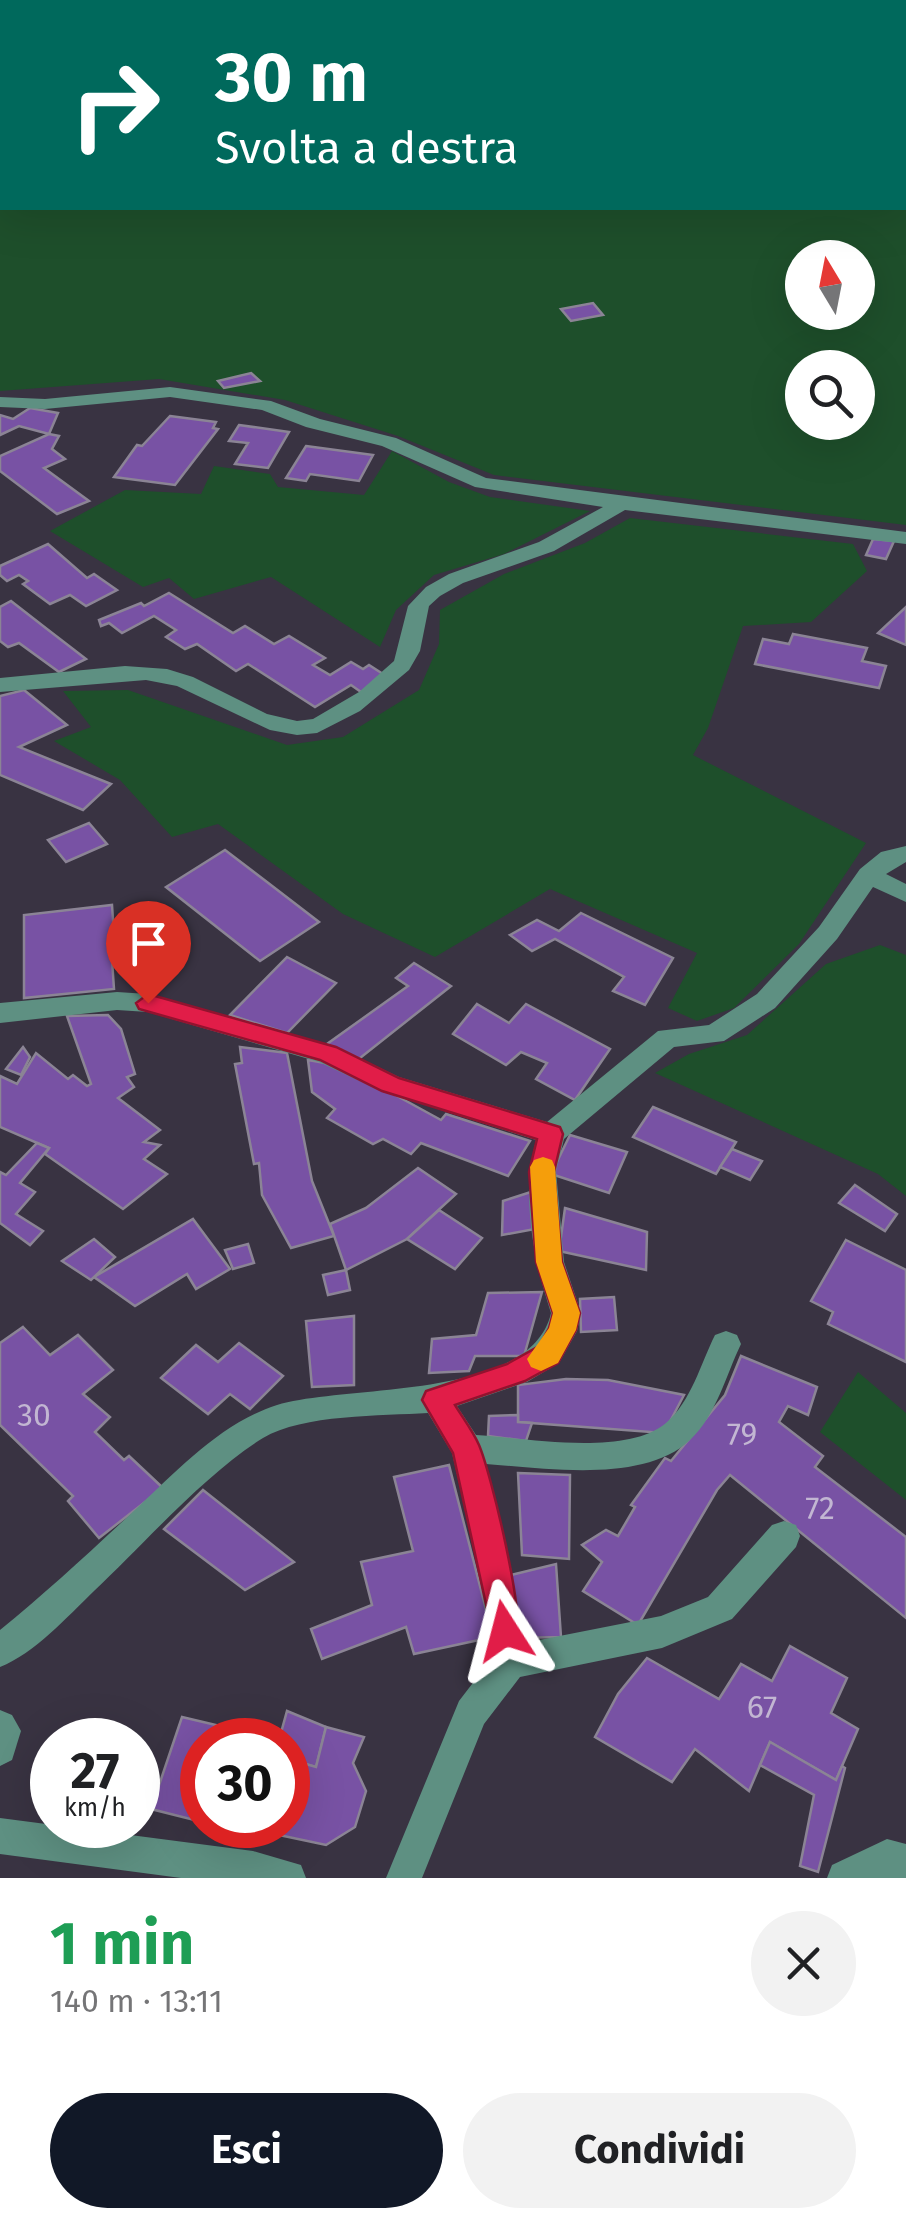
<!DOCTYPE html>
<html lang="it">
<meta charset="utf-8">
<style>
body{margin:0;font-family:"Fira Sans",sans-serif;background:#f2f2f2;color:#202124;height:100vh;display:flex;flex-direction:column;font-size:38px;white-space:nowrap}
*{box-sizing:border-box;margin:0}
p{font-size:32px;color:#757577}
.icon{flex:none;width:55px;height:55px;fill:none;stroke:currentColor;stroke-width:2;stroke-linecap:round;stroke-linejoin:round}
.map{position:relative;height:1878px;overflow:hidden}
.side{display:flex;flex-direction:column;background:#fff;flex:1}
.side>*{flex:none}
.guide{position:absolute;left:0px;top:0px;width:908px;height:210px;box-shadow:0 10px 40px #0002;background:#00695c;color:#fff;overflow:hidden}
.needle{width:65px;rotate:350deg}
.buttons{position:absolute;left:785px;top:240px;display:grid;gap:20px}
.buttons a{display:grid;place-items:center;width:90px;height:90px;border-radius:50%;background:#fff;box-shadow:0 10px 40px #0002;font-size:50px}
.speed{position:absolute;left:30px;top:1718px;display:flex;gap:20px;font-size:50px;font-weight:700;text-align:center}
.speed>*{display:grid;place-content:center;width:130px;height:130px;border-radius:50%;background:#fff;box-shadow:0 10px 40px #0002;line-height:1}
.speed small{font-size:25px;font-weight:400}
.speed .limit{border:15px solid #d22;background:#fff;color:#111}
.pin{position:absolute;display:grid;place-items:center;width:85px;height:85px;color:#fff;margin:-102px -42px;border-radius:50% 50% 50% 0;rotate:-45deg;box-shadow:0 0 10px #0007}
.pin .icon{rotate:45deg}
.me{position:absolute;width:110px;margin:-55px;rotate:351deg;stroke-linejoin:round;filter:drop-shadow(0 0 8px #0008)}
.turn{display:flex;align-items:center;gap:35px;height:210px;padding:0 50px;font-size:45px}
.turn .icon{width:130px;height:130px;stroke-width:2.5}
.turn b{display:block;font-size:70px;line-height:85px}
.round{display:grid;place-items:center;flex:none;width:105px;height:105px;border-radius:52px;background:#f2f2f2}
.headline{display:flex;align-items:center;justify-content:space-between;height:170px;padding:0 50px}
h1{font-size:60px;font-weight:700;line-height:75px;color:#1e9e55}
.action{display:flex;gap:20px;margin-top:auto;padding:20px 50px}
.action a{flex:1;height:115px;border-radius:60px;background:#111827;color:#fff;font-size:40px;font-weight:700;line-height:115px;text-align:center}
.action a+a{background:#f2f2f2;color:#202124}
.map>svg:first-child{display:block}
.green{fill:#1e4f2b;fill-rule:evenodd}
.building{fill:#7852a4;stroke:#8b8495;stroke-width:2.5}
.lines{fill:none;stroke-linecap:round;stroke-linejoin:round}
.minor{fill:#5e9082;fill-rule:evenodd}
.route{fill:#e11d48;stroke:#92132f;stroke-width:2.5}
.slow{fill:#f59e0b}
.labels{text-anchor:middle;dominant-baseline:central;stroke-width:10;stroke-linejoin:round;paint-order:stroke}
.near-number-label{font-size:32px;fill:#c2b6d2}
</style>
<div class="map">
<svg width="906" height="1878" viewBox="0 0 906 1878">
<rect width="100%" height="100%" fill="#393342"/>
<g class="green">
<path d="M0 0 745 2H2V208H905L906 47V525L494 475 398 436 285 400 159 379 0 391ZM802 258H858V312H802ZM802 368H858V422H802Z"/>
<polygon points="392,451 449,482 490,497 590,511 504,554 434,575 396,610 380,647 271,577 194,599 169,578 143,587 50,531 125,490 201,494 214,466 270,474 278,487 364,495"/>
<polygon points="630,518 853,544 867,571 811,622 743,626 708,728 693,755 866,843 799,944 734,1008 697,1021 668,1008 697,953 550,889 435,957 343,914 218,824 172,837 120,780 54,741 91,727 63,691 128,690 287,745 343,737 419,690 439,644 440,610 504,574 585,543"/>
<polygon points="880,945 906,955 906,1196 878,1174 655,1073 689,1054 747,1035 826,964"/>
<polygon points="858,1372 906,1413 906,1500 820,1432"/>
</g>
<g class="building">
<polygon points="593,303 603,315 571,321 561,309"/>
<polygon points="251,373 260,381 224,388 218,381"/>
<polygon points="30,408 58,413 49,434 19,426 0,435 0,415 13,419"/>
<polygon points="170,416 216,422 213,428 218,429 175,485 114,477 137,445 142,446"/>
<polygon points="239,425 289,432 268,468 235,464 248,443 229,441"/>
<polygon points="49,434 59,436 52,449 65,459 44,468 89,501 57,514 0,471 0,456"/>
<polygon points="306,446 373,455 359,481 310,474 306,481 286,478"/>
<polygon points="873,539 894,541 886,559 866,555"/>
<polygon points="48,544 87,578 94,574 117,590 86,606 70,595 50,604 23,584 28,581 19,575 7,581 0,575 0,566"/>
<polygon points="169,593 233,633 245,626 274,644 289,636 325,658 313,665 330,675 351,662 363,669 369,665 386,676 361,692 351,685 315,707 248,664 236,671 197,644 185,649 166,637 176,630 154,616 122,633 109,623 101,626 99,620 141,603 144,606"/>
<polygon points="11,601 47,629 86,659 59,672 19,643 8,647 0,641 0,607"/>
<polygon points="906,607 906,645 878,633"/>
<polygon points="793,634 867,648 862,661 886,666 879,688 755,664 763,639 789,644"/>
<polygon points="24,690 67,725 19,747 111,784 83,810 0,775 0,696"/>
<polygon points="89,823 107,844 66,862 48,840"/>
<polygon points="225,850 267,882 319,922 260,961 166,887"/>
<polygon points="112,905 114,934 129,932 131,959 112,960 114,989 24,998 24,915"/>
<polygon points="581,913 673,958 645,1005 613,991 624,977 555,939 532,951 510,935 537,920 559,931"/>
<polygon points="287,957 336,983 287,1033 230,1015"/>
<polygon points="414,963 451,986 355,1062 327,1044 408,986 396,978"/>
<polygon points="477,1004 509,1023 526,1004 610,1049 575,1100 536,1079 547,1063 521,1052 506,1065 453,1034"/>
<polygon points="108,1015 121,1029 135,1074 127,1077 134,1087 118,1098 160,1130 144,1142 160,1145 144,1159 167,1174 123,1209 45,1154 49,1148 0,1127 0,1076 17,1084 36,1053 68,1079 73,1075 87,1086 91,1084 67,1016"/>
<polygon points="23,1047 30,1057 21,1075 6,1069"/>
<polygon points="240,1047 287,1053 312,1181 334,1236 291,1248 262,1195 259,1163 254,1164 235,1064 242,1063"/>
<polygon points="308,1060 342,1066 441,1120 446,1114 530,1141 508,1176 421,1143 411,1154 383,1139 373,1144 327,1118 335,1109 312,1092"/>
<polygon points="653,1107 736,1142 716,1174 633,1137"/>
<polygon points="570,1135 627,1152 609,1193 551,1174"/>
<polygon points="37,1143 49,1148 20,1183 35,1192 16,1214 43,1231 30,1245 0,1223 0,1172 6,1175"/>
<polygon points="732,1149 762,1161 750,1180 720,1167"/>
<polygon points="418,1168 456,1194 407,1239 346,1270 330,1224 366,1208"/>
<polygon points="855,1185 897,1214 885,1231 839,1203"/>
<polygon points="534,1191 535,1229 502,1235 503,1201"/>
<polygon points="565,1208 647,1232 646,1270 559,1251"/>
<polygon points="439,1210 482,1238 455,1269 407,1239"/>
<polygon points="193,1219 230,1269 196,1289 187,1274 135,1306 94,1277"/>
<polygon points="94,1239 115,1257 91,1280 62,1261"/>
<polygon points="846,1240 906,1270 906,1362 828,1324 833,1312 811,1301"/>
<polygon points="248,1244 254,1263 233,1269 225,1250"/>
<polygon points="346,1270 350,1290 328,1295 323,1275"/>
<polygon points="542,1292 524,1356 475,1356 469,1371 429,1373 432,1339 476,1335 488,1293"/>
<polygon points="614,1297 617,1330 581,1332 580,1299"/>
<polygon points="354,1316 354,1385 312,1387 306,1321"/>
<polygon points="23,1327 50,1355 78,1335 113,1370 83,1394 110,1417 95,1432 124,1460 129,1456 163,1488 99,1538 68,1501 73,1496 0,1425 0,1343"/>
<polygon points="239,1343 283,1376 250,1409 230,1394 208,1414 161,1378 196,1345 218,1362"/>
<polygon points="741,1356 817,1387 808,1415 788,1406 779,1422 823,1456 815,1467 906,1537 906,1618 730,1475 717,1490 638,1625 583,1591 602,1562 582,1545 606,1530 618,1536 635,1507 631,1505 665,1458 671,1461 725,1395"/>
<polygon points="566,1379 608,1380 684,1395 664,1433 518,1422 518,1385"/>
<polygon points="518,1415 518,1422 532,1423 526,1441 488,1436 489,1416"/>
<polygon points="449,1465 493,1637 414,1654 406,1627 322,1659 311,1629 372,1605 361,1562 413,1551 394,1477"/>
<polygon points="518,1473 570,1475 569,1559 522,1555"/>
<polygon points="203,1490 294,1562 245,1590 164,1529"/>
<polygon points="556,1564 561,1637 515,1638 511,1575"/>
<polygon points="790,1646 847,1678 831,1713 858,1729 836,1780 770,1742 749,1791 695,1749 672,1782 595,1737 618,1694 647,1658 719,1699 741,1664 772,1681"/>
<polygon points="287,1711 326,1727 316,1767 288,1759 288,1740 279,1740"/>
<polygon points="182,1717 279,1740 202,1740 202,1822 151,1809"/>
<polygon points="326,1727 364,1737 353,1763 366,1791 355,1827 326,1845 260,1831 258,1836 215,1825 288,1825 288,1759 316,1767"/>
<polygon points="770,1742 836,1780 842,1766 845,1768 818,1872 800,1866 814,1795 760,1765"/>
</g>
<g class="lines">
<g class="minor">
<polygon points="170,387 271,401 320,419 396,438 486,478 906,532 906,544 625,510 554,551 463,583 440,596 429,606 420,651 409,670 360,711 317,733 297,735 270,730 177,686 146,680 0,692 0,678 125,666 167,669 193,677 267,714 297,721 313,719 359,692 394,661 408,606 426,587 449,574 539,542 603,507 475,487 382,446 306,427 262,410 170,397 45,409 0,407 0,397 45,399"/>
<path d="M906 846V862L886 874 906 884V902L873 887 837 939 775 1008 724 1041 674 1047 564 1139 556 1171 564 1262 581 1313 577 1331 559 1363 527 1382 457 1406 476 1435C526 1438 626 1457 666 1423 691 1402 701 1363 715 1335L726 1331 737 1335 741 1344C726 1375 716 1416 690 1440 644 1484 545 1468 486 1464L511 1568 524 1643 661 1616 708 1597 772 1525 784 1521 796 1525 800 1536 796 1547 732 1619 662 1648 520 1677 484 1724 422 1878H386L459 1701 492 1658 479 1568 452 1453 428 1413C382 1416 303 1414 263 1438 206 1473 144 1544 94 1591 67 1617 35 1653 0 1667V1630C48 1591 92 1550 137 1508 179 1469 221 1423 277 1405 347 1384 531 1401 551 1313 533 1257 521 1198 536 1140L381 1091 319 1062 148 1012 117 1010 0 1023V1003L117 992 148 994 336 1047 399 1077 547 1122 658 1031 709 1025 757 994 819 927 860 869 881 852Z"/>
<polygon points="0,1710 12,1715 21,1731 12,1760 0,1766"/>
<polygon points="0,1818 253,1851 301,1865 306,1878 181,1878 0,1854"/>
<polygon points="887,1839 906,1844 906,1878 827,1878 832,1865"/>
</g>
</g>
<path class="route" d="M148 994 336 1047 399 1078 560 1127 563 1134 554 1172 562 1262 580 1313 576 1330 558 1363 525 1381 455 1405C463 1418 473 1431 479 1445 491 1473 526 1618 516 1641L505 1646 494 1641 453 1453 422 1400 426 1391 507 1364 539 1346 549 1328 553 1313 536 1262 529 1172 537 1139 382 1091 320 1060 139 1009 136 1003Z"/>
<polygon class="slow" points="543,1157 552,1160 555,1167 562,1262 580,1313 576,1330 558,1363 541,1371 531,1367 527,1359 549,1328 553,1313 536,1262 530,1167 534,1160"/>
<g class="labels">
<g class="near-number-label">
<text x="34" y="1415">30</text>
<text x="742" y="1434">79</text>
<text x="820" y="1508">72</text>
<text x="762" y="1707">67</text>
</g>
</g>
</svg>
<div class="buttons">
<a><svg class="needle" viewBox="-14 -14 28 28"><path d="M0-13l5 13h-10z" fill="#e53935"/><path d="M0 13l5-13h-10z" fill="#757577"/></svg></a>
<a><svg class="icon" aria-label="search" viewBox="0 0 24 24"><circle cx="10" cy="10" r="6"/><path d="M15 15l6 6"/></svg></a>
</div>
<div class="speed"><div>27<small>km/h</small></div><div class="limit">30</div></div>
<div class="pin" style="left:148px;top:1003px;background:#d93025"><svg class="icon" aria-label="arrive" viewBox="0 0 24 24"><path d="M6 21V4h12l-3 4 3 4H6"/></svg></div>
<svg class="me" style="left:505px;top:1631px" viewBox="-20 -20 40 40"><path d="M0-17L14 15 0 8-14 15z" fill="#e11d48" stroke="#fff" stroke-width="4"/></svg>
<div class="guide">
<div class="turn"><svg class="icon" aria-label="right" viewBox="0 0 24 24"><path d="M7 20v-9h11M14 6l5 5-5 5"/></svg><div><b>30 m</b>Svolta a destra</div></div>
</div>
</div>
<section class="side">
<div class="headline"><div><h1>1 min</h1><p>140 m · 13:11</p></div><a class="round"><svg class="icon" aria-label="close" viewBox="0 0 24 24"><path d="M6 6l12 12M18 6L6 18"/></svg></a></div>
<div class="action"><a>Esci</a><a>Condividi</a></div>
</section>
